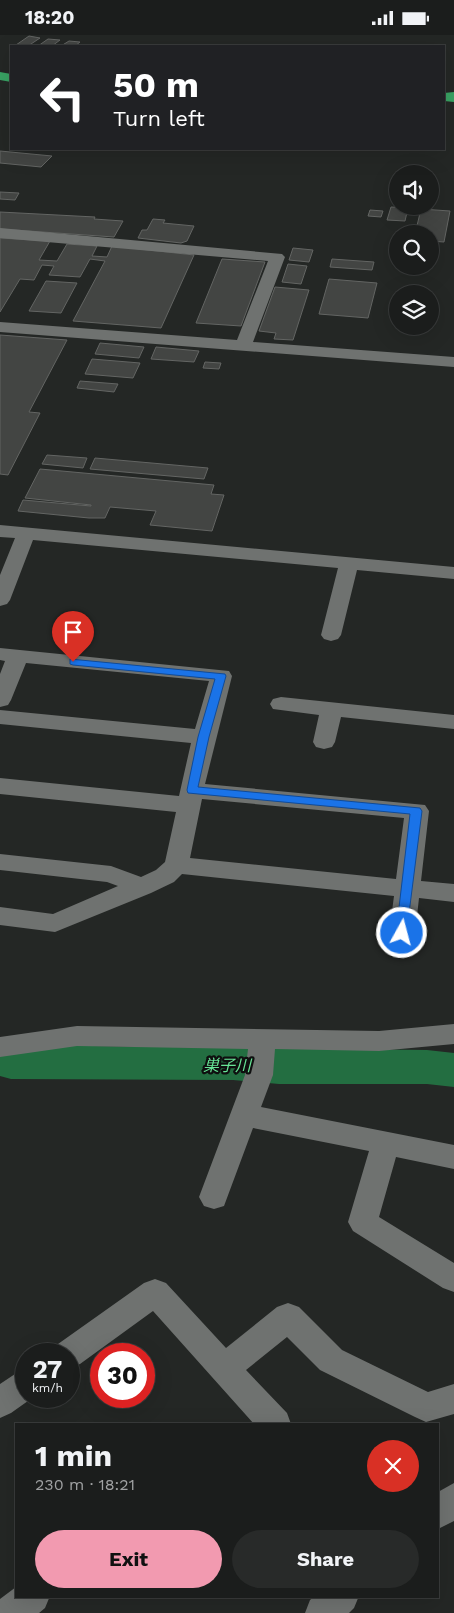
<!DOCTYPE html>
<meta charset="utf-8">
<style>
body{margin:0;font-family:"Work Sans","Noto Sans JP",sans-serif;background:#282a29;color:#f1f3f6;height:100vh;display:flex;flex-direction:column;font-size:19px;white-space:nowrap}
*{box-sizing:border-box;margin:0}
p{font-size:16px;color:#a0a2a3}
.icon{flex:none;width:28px;height:28px;fill:none;stroke:currentColor;stroke-width:2;stroke-linecap:round;stroke-linejoin:round}
.map{position:relative;flex:1;overflow:hidden}
.details{position:absolute;left:15px;top:1388px;width:424px;height:175px;display:flex;flex-direction:column;background:#1b1d1c;border-radius:0px;box-shadow:0 5px 20px #0002,0 0 0 1px #393b3b}
.details>*{flex:none}
.guide{position:absolute;left:10px;top:10px;width:435px;height:105px;border-radius:0px;box-shadow:0 5px 20px #0002,0 0 0 1px #393b3b;background:#202124;color:#fff;overflow:hidden}
.controls{position:absolute;left:389px;top:130px;display:grid;gap:10px}
.controls a{display:grid;place-items:center;width:50px;height:50px;border-radius:50%;background:#1b1d1c;box-shadow:0 5px 20px #0002,0 0 0 1px #393b3b;font-size:25px}
.speed{position:absolute;left:15px;top:1308px;display:flex;gap:10px;font-size:25px;font-weight:700;text-align:center}
.speed>*{display:grid;place-content:center;width:65px;height:65px;border-radius:50%;background:#1b1d1c;box-shadow:0 5px 20px #0002,0 0 0 1px #393b3b;line-height:1}
.speed small{font-size:12px;font-weight:400}
.speed .limit{border:8px solid #d22;background:#fff;color:#111}
.pin{position:absolute;display:grid;place-items:center;width:42px;height:42px;color:#fff;margin:-51px -21px;border-radius:50% 50% 50% 0;rotate:-45deg;box-shadow:0 0 5px #0007}
.pin .icon{rotate:45deg}
.me{position:absolute;width:55px;margin:-28px;rotate:7deg;stroke-linejoin:round;filter:drop-shadow(0 0 4px #0008)}
.turn{display:flex;align-items:center;gap:18px;height:105px;padding:0 20px;font-size:22px}
.turn .icon{width:65px;height:65px;stroke-width:2.5}
.turn b{display:block;font-size:35px;line-height:42px}
.round{display:grid;place-items:center;flex:none;width:52px;height:52px;border-radius:26px;background:#282a29}
.summary{display:flex;align-items:center;justify-content:space-between;height:85px;padding:0 20px}
h1{font-size:30px;font-weight:700;line-height:38px}
.primary-button{display:flex;gap:10px;margin-top:auto;padding:10px 20px}
.primary-button a{flex:1;height:58px;border-radius:30px;background:#f29ab0;color:#111;font-size:20px;font-weight:700;line-height:58px;text-align:center}
.primary-button a+a{background:#282a29;color:#f1f3f6}
.status{display:flex;justify-content:space-between;align-items:center;height:35px;padding:0 25px;background:#1b1d1c;direction:ltr}
.status svg{height:14px;fill:currentColor}
.map>svg:first-child{display:block}
.lines{fill:none;stroke-linecap:round;stroke-linejoin:round}
.river{fill:#236e41;fill-rule:evenodd}
.building{fill:#434543;stroke:#636563}
.minor{fill:#6f7270;fill-rule:evenodd}
.highway{fill:#39a263;fill-rule:evenodd}
.route{fill:#1a73e8;stroke:#114b97}
.labels{text-anchor:middle;dominant-baseline:central;stroke-width:4.5;stroke-linejoin:round;paint-order:stroke}
.water-label{font-size:16px;font-style:italic;fill:#67e596;stroke:#0e0f0f}
</style>
<div class="status"><b>18:20</b><svg viewBox="0 0 49 12"><path d="M0 12V9h3v3zM5 12V6h3v6zM10 12V3h3v9zM15 12V0h3v12zM26 1h20v11H26zM47 4h2v5h-2z"/></svg></div>
<div class="map">
<svg width="454" height="1578" viewBox="0 0 454 1578">
<rect width="100%" height="100%" fill="#242725"/>
<g class="lines">
<polygon class="river" points="0,1007 11,1010 427,1015 454,1018 454,1052 427,1049 279,1049 233,1045 11,1044 0,1041"/>
</g>
<g class="building">
<polygon points="29,1 40,3 28,11 16,10"/>
<polygon points="48,4 60,5 52,11 38,11"/>
<polygon points="69,6 80,7 75,11 61,11"/>
<polygon points="0,116 52,121 41,132 0,128"/>
<polygon points="0,157 19,158 15,165 0,164"/>
<polygon points="391,172 408,173 405,186 387,185"/>
<polygon points="421,174 450,176 444,207 430,206 430,199 415,199"/>
<polygon points="370,175 383,176 381,182 368,181"/>
<polygon points="0,177 95,182 94,184 123,186 114,202 0,194"/>
<polygon points="153,184 165,185 163,188 194,191 187,206 181,208 138,203 142,195 147,195"/>
<polygon points="0,203 50,206 39,225 57,226 67,209 97,211 92,221 107,222 112,211 194,220 161,293 73,286 105,226 90,224 80,242 49,240 54,231 42,230 34,245 20,244 0,277"/>
<polygon points="293,213 313,215 309,227 289,225"/>
<polygon points="222,224 265,227 241,291 196,288"/>
<polygon points="332,224 374,227 372,235 330,232"/>
<polygon points="288,229 307,231 301,249 282,247"/>
<polygon points="329,244 377,248 368,283 319,279"/>
<polygon points="46,246 77,248 61,278 29,276"/>
<polygon points="275,252 309,255 293,305 274,304 276,298 259,296"/>
<polygon points="0,300 67,305 29,377 40,378 8,440 0,439"/>
<polygon points="100,308 144,312 139,323 95,319"/>
<polygon points="156,312 199,316 194,327 151,324"/>
<polygon points="92,324 140,328 133,343 85,339"/>
<polygon points="205,327 221,328 219,334 203,333"/>
<polygon points="80,346 118,349 114,357 77,353"/>
<polygon points="47,420 87,423 83,433 42,429"/>
<polygon points="95,423 208,433 204,444 90,434"/>
<polygon points="40,434 214,450 211,459 224,460 212,496 150,490 156,476 110,472 105,483 89,483 18,476 23,465 91,471 91,470 25,463"/>
</g>
<g class="lines">
<g class="minor">
<polygon points="0,193 282,219 285,222 253,307 454,322 454,332 0,297 0,287 237,305 268,226 0,203"/>
<polygon points="0,490 454,532 454,544 357,535 341,600 338,604 331,606 324,604 321,600 338,533 33,505 10,565 7,569 0,571 0,540 15,503 0,502"/>
<path d="M0 613 229 636 232 641 205 749 425 770 429 776 421 846 454 849V867L419 863 415 899 411 905 402 908 393 905 389 899 394 861 182 839 174 847 151 858 55 897 0 890V872L53 879 118 851 107 847 0 835V819L111 831 141 842 156 835 165 827 176 777 0 759V743L179 761 191 708 0 689V675L195 694 209 646 26 628 11 665 8 670 0 672V639L5 626 0 625ZM202 764 404 783 396 844 190 823Z"/>
<polygon points="281,662 454,680 454,694 341,682 335,707 332,712 324,714 316,712 313,707 319,680 273,674 270,669 273,664"/>
<polygon points="454,989 454,1009 379,1016 275,1014 273,1040 261,1072 454,1110 454,1134 396,1122 379,1182 454,1228 454,1257 443,1253 353,1196 348,1187 369,1116 253,1093 224,1171 214,1174 204,1171 199,1162 245,1040 248,1014 77,1011 0,1022 0,1002 77,991 379,996"/>
<polygon points="155,1244 166,1248 226,1313 277,1272 288,1268 299,1272 342,1315 428,1357 454,1349 454,1379 426,1387 415,1382 320,1335 287,1302 246,1335 287,1378 291,1389 254,1389 153,1276 80,1329 69,1333 69,1319 53,1319 58,1309 144,1248"/>
<polygon points="26,1335 26,1361 35,1361 11,1378 0,1383 0,1349 15,1339"/>
<polygon points="454,1448 454,1486 438,1494 438,1457"/>
<polygon points="16,1552 16,1561 50,1561 45,1573 39,1578 0,1578 0,1564"/>
<polygon points="315,1561 359,1561 354,1573 349,1578 305,1578 310,1565"/>
</g>
<g class="highway">
<polygon points="0,37 11,39 11,47 0,45"/>
<polygon points="454,57 454,67 444,66 444,58"/>
</g>
</g>
<polygon class="route" points="70,624 225,639 226,641 209,702 198,752 420,773 422,776 406,902 398,902 396,898 410,779 188,758 187,755 198,702 215,644 73,630 70,629"/>
<g class="labels">
<g class="water-label">
<text x="227" y="1030">巣子川</text>
</g>
</g>
</svg>
<div class="controls">
<a><svg class="icon" aria-label="sound" viewBox="0 0 24 24"><path d="M4 9h4l5-4v14l-5-4H4zM17 9q2 3 0 6"/></svg></a>
<a><svg class="icon" aria-label="search" viewBox="0 0 24 24"><circle cx="10" cy="10" r="6"/><path d="M15 15l6 6"/></svg></a>
<a><svg class="icon" aria-label="layers" viewBox="0 0 24 24"><path d="M12 4l9 5-9 5-9-5zM3 14l9 5 9-5"/></svg></a>
</div>
<div class="speed"><div>27<small>km/h</small></div><div class="limit">30</div></div>
<div class="pin" style="left:73px;top:627px;background:#d93025"><svg class="icon" aria-label="arrive" viewBox="0 0 24 24"><path d="M6 21V4h12l-3 4 3 4H6"/></svg></div>
<svg class="me" style="left:402px;top:898px" viewBox="-20 -20 40 40"><circle r="17" fill="#1a73e8" stroke="#fff" stroke-width="3"/><path d="M0-11L8 9 0 5-8 9z" fill="#fff"/></svg>
<div class="guide">
<div class="turn"><svg class="icon" aria-label="left" viewBox="0 0 24 24"><path d="M17 20v-9H6M10 6l-5 5 5 5"/></svg><div><b>50 m</b>Turn left</div></div>
</div>
<section class="details">
<div class="summary"><div><h1>1 min</h1><p>230 m · 18:21</p></div><a class="round" style="background:#d93025;color:#fff"><svg class="icon" aria-label="close" viewBox="0 0 24 24"><path d="M6 6l12 12M18 6L6 18"/></svg></a></div>
<div class="primary-button"><a>Exit</a><a>Share</a></div>
</section>
</div>
